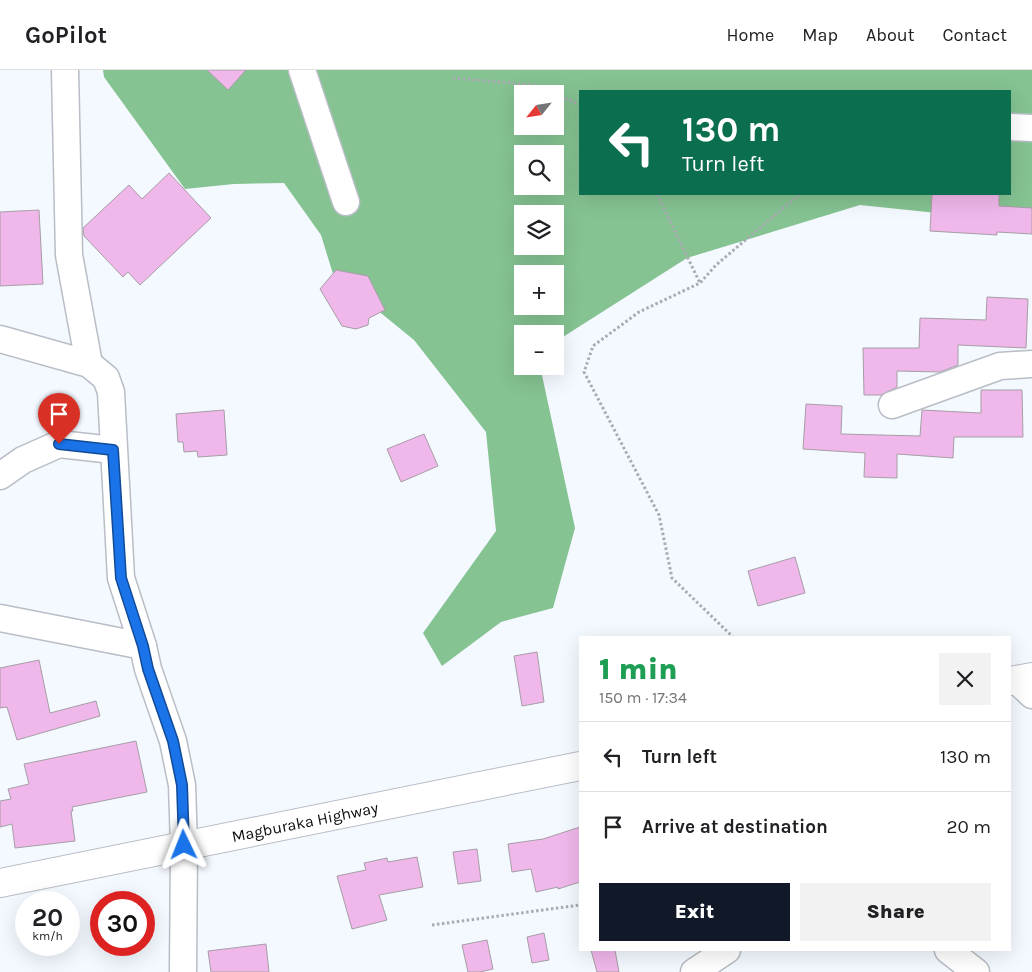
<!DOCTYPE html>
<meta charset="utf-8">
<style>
body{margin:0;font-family:Karla,sans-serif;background:#f2f2f2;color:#202124;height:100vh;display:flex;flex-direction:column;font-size:19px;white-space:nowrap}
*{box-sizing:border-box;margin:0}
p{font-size:16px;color:#757577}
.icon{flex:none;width:28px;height:28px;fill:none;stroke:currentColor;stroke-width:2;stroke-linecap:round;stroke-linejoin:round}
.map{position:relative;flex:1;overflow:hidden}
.drawer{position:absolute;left:579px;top:566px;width:432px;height:315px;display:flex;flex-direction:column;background:#fff;border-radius:0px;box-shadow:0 5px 20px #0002}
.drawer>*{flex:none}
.top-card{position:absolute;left:579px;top:20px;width:432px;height:105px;border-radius:0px;box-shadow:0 5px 20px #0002;background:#0b6e4f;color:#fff;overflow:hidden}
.needle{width:32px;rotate:240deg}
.controls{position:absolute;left:514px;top:15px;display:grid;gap:10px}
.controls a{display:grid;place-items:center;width:50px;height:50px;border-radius:0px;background:#fff;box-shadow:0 5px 20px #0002;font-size:25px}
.speed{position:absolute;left:15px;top:821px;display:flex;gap:10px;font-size:25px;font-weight:700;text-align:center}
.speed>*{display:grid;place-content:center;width:65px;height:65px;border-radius:50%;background:#fff;box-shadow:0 5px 20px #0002;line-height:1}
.speed small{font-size:12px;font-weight:400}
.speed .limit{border:8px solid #d22;background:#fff;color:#111}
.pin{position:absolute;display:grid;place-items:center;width:42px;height:42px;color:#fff;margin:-51px -21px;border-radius:50% 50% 50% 0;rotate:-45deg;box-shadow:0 0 5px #0007}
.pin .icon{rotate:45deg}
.me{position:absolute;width:55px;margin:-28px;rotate:358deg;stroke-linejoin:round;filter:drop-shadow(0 0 4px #0008)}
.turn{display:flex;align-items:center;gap:18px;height:105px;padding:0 20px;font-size:22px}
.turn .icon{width:65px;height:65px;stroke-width:2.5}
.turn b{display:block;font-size:35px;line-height:42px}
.round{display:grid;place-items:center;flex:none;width:52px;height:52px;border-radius:0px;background:#f2f2f2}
.overview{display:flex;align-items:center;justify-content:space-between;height:85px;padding:0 20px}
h1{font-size:30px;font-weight:800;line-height:38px;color:#1e9e55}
.button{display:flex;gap:10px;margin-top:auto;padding:10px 20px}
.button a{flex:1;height:58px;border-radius:0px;background:#111827;color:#fff;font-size:20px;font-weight:800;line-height:58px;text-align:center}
.button a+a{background:#f2f2f2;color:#202124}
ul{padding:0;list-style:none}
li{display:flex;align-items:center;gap:15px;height:70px;padding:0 20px;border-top:1px solid #e0e0e0}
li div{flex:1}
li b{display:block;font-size:19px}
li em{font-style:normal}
header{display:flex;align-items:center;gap:30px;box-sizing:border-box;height:70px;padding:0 25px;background:#fff;border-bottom:1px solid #e0e0e0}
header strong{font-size:24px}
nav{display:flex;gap:28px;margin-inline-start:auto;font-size:18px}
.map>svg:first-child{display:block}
.forest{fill:#85c392;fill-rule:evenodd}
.building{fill:#f0b7ea;stroke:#a69ea5}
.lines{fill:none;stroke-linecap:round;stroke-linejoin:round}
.minor-casing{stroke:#b9bdc6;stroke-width:29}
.major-casing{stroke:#b9bdc6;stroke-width:30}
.path{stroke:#a8abb1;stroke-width:3;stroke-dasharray:2.5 2.5;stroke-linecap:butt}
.minor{stroke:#fff;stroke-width:26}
.major{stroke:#fff;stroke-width:28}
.route-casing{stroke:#114b97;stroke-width:12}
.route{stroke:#1a73e8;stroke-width:9}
.labels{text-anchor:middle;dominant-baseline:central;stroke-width:4;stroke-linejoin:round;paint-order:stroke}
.street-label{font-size:16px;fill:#0a0b0e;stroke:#fff}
</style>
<header>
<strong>GoPilot</strong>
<nav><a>Home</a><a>Map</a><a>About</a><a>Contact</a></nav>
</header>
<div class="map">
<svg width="1032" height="902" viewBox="0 0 1032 902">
<rect width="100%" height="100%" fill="#f4f8ff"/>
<path class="forest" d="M103 0H1032V153L860 135 687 188 555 272V264H522V296H540L575 458 553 538 501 552 442 596 423 563 496 461 486 362 414 270 333 204 321 165 284 113 234 114 185 119 104 7ZM580 21H1010V124H580ZM522 24H555V56H522ZM522 84H555V116H522ZM522 144H555V176H522ZM522 204H555V236H522Z"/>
<g class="building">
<polygon points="207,0 246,0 228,20"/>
<polygon points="169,103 211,148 140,215 128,202 123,207 84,166 83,158 129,115 142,129"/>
<polygon points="932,124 999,124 999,136 1032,138 1032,164 997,162 997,165 930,161"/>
<polygon points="39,140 43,214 0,216 0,142"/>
<polygon points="336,200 368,206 385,240 369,248 368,255 356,259 342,256 320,219"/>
<polygon points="987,227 1028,229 1026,278 958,275 958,295 940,302 897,301 897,317 881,325 864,325 863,278 919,278 920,248 986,250"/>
<polygon points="981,320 1022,320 1023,367 954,367 953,388 897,384 897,408 864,407 865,383 803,379 806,334 842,336 841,364 920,366 922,340 981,343"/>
<polygon points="224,340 227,385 198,387 197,381 184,382 183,372 178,372 176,344"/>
<polygon points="424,364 438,396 401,412 387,379"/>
<polygon points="795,487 805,523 758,536 748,501"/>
<polygon points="537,582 544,632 522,636 514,586"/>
<polygon points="39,590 50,643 96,631 100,646 17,670 7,637 0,638 0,598"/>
<polygon points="136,671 147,722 72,737 73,741 71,741 75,771 15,778 12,754 0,757 0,731 11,729 8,719 29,714 24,694"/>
<polygon points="580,757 580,812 558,819 558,817 536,822 531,799 512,802 508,774 543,769"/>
<polygon points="477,779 481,811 458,814 453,782"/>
<polygon points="417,787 423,817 379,825 387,850 352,859 337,806 366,800 364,793 387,788 388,792"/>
<polygon points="544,863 549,890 532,893 527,867"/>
<polygon points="487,870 493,899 480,902 468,902 462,875"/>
<polygon points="266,874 269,902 211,902 208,881"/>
<polygon points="591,880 615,880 619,902 597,902"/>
</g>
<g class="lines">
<g class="minor-casing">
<g id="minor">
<polyline points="65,0 69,185 89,294"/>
<polyline points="302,0 346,132"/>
<polyline points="1010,57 1032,58"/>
<polyline points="0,269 89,294 106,308 111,322 121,508 143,576 148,599 173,671 182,715 184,775 183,902"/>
<polyline points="892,335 1000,296 1032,294"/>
<polyline points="0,406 23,390 59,374 113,380"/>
<polyline points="0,548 143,576"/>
<polyline points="1016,610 1032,625"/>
<polyline points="948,880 976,902"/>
<polyline points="694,902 727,880"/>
</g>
</g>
<g class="major-casing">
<g id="major">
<polyline points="1010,611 1032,607"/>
<path id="s1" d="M0 813 580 696"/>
</g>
</g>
<g class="path">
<polyline points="453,8 536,15 580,35"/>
<polyline points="657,124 700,213"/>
<polyline points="734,568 672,508 659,445 584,302 593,276 639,242 700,213 716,195 800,124"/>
<polyline points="432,855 580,835"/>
</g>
<use href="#minor" class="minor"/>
<use href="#major" class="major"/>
</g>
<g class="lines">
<g class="route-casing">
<polyline id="route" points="59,374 113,380 121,508 143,576 148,599 173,671 182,715 184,775"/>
</g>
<use href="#route" class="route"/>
</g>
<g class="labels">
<g class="street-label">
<text stroke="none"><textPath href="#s1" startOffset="311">Magburaka Highway</textPath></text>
</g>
</g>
</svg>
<div class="controls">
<a><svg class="needle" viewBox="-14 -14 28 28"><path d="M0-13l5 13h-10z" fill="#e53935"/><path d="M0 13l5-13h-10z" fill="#757577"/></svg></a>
<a><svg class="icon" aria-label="search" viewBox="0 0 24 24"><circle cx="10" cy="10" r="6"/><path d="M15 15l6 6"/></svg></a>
<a><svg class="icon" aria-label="layers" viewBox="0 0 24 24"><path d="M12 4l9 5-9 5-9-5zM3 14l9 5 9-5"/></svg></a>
<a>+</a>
<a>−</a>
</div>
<div class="speed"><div>20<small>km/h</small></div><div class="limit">30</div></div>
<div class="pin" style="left:59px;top:374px;background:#d93025"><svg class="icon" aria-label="arrive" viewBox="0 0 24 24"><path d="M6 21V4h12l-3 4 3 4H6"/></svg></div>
<svg class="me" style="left:184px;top:775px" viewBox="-20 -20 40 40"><path d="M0-17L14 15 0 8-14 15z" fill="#1a73e8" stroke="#fff" stroke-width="4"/></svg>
<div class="top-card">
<div class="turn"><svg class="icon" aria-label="left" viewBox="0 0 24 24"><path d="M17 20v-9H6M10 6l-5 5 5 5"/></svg><div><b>130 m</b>Turn left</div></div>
</div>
<section class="drawer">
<div class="overview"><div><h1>1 min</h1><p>150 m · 17:34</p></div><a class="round"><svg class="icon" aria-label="close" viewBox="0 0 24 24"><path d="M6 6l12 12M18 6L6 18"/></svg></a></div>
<ul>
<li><svg class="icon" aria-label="left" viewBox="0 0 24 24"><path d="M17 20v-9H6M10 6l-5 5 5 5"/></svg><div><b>Turn left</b></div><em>130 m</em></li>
<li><svg class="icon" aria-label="arrive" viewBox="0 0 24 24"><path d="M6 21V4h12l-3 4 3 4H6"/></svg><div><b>Arrive at destination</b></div><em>20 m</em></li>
</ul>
<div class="button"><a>Exit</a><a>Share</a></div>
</section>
</div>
